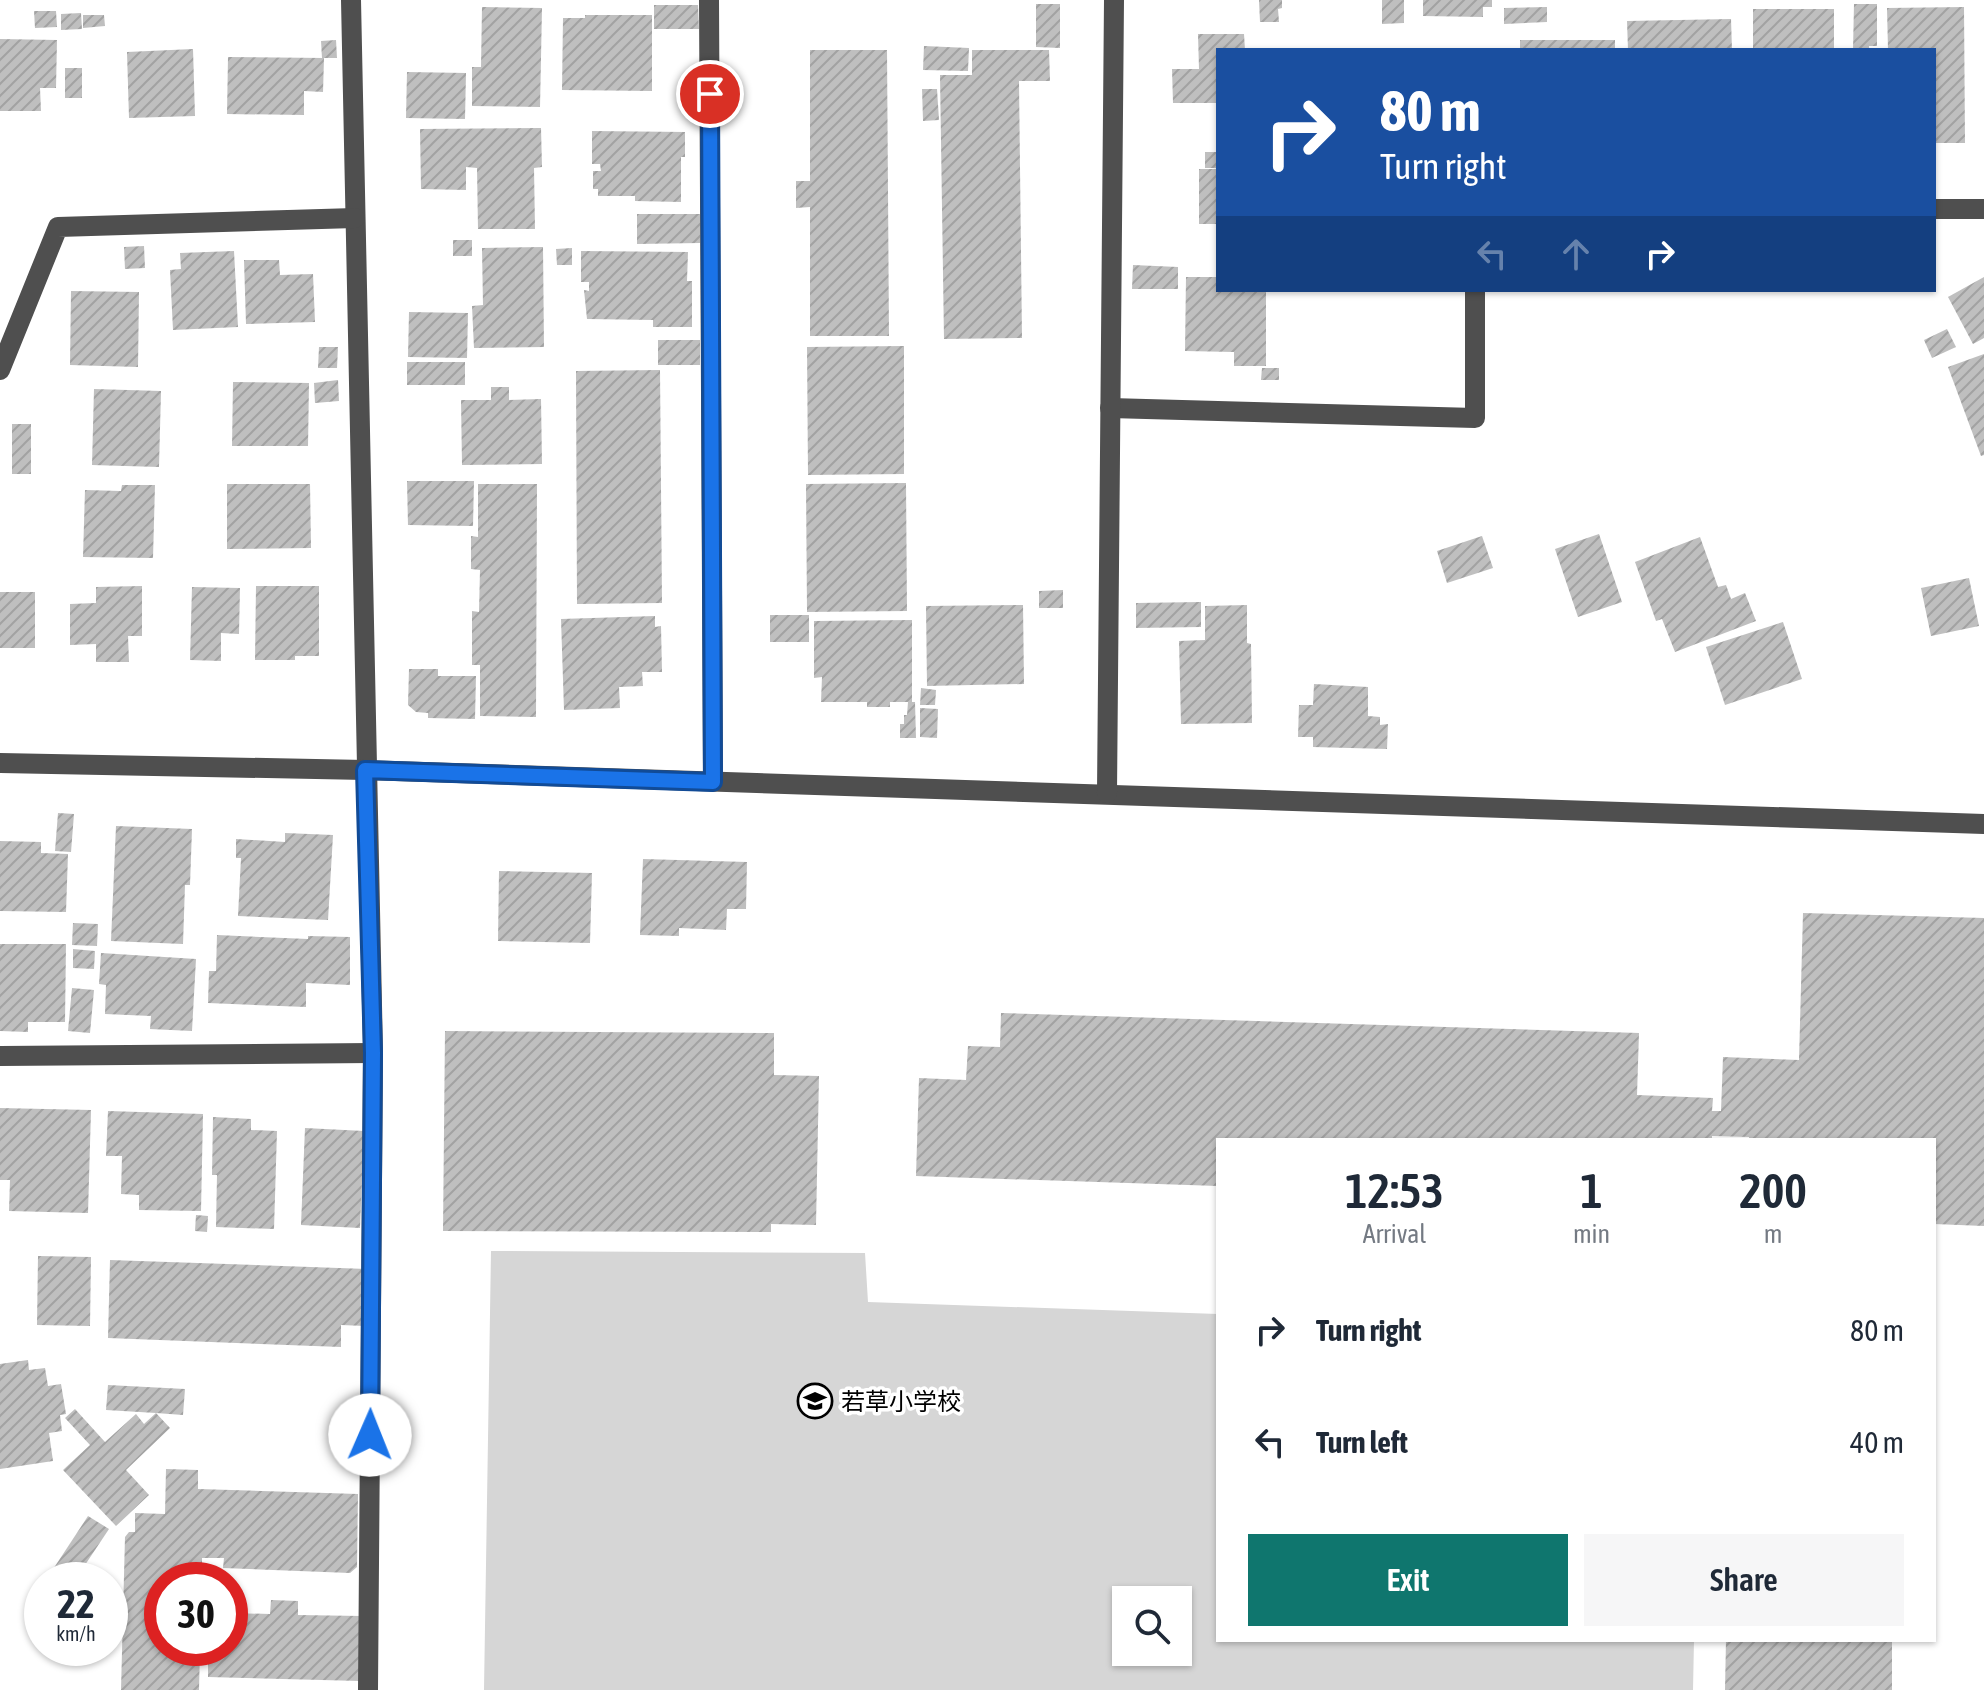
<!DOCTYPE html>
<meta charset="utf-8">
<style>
body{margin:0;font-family:"Asap Condensed","Noto Sans JP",sans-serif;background:#f6f6f7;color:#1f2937;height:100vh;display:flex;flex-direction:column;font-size:30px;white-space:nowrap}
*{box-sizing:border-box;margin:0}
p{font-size:26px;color:#747a83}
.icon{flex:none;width:44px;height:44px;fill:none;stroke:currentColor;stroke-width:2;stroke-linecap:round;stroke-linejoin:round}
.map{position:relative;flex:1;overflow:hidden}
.drawer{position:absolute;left:1216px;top:1138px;width:720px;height:504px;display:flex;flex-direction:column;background:#fff;border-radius:0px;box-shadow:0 2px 6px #0004}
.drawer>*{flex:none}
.banner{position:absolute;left:1216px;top:48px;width:720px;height:244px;border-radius:0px;box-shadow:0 2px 6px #0004;background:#1a4fa0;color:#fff;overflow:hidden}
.tools{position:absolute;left:1112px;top:1586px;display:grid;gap:16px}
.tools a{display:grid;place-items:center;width:80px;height:80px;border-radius:0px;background:#fff;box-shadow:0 2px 6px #0004;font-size:40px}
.speed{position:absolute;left:24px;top:1562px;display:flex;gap:16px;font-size:40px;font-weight:700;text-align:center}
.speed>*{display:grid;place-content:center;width:104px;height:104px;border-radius:50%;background:#fff;box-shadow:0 2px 6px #0004;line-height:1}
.speed small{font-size:20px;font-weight:400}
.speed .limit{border:12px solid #d22;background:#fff;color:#111}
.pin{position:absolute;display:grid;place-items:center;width:68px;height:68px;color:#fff;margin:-34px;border:4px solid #fff;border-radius:50%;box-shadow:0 2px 8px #0007}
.me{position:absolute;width:88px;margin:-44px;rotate:1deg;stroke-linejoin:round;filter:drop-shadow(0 0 6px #0008)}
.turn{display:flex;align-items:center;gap:28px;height:168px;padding:0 32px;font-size:36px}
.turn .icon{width:104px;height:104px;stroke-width:2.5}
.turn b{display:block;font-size:56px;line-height:68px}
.lanes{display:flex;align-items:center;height:76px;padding:0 32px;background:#0003;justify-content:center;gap:40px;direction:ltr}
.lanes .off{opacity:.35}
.eta{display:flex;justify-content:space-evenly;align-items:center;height:136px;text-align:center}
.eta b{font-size:48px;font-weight:600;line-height:56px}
.button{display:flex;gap:16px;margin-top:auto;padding:16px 32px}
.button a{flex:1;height:92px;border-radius:0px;background:#0f766e;color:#fff;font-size:32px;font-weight:600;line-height:92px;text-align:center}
.button a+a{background:#f6f6f7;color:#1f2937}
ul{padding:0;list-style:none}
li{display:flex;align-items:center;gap:24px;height:112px;padding:0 32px}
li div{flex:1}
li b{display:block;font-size:30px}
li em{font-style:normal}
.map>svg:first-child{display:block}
.garden{fill:#d6d6d6;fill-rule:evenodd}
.building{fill:url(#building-hatch)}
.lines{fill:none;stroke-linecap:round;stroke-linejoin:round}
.minor{stroke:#4f4f4f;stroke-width:20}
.route-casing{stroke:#114b97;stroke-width:20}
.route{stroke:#1a73e8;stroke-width:14}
.labels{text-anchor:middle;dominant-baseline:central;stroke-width:7;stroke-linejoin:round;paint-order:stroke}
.poi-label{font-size:24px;fill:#000;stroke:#fff;text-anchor:start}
</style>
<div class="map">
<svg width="1984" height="1690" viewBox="0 0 1984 1690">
<defs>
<pattern id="building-hatch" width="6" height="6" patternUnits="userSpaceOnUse" patternTransform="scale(2)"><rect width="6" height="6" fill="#bfbfbf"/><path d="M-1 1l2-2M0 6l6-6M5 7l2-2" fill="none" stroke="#a2a2a2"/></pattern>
</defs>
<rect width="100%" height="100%" fill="#fff"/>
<path class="garden" d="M491 1251 865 1253 868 1302 1218 1314V1640H1694L1693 1690H484ZM1126 1600H1178V1652H1126Z"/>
<g class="building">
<polygon points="1259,0 1282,0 1282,8 1278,9 1279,22 1260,22"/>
<polygon points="1382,0 1404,0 1404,23 1382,24"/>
<polygon points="1423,0 1492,0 1492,7 1483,7 1483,17 1423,16"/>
<polygon points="1036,4 1060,4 1060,48 1036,47"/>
<polygon points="1854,4 1877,4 1877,46 1869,46 1869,50 1853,50"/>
<polygon points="654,5 698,5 699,29 654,29"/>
<polygon points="482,7 542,8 540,107 472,106 472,67 481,67"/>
<polygon points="1547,7 1547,22 1504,24 1504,8"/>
<polygon points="1964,7 1965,143 1934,143 1934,50 1888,50 1887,8"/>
<rect x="1753" y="9" width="81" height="41"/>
<polygon points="34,11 56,11 57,27 35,28"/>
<polygon points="81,13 82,29 61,30 61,14"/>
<polygon points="83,15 104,15 105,26 83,28"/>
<polygon points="585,15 652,15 652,91 562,90 563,18 585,18"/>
<polygon points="1731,19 1732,50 1628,50 1627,21"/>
<polygon points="1198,34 1244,34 1245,50 1218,50 1218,103 1173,103 1172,69 1199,69"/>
<polygon points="0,39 57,40 56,88 40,88 41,111 0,111"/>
<polygon points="336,40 337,58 322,58 321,41"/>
<rect x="1520" y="40" width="95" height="10"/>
<polygon points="924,46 969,48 968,71 923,70"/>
<polygon points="193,49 195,116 129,118 127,52"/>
<polygon points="810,50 887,50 889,336 810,336 810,207 796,208 796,181 810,181"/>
<polygon points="972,50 1049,50 1050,81 1019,81 1022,338 944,339 940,75 972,75"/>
<polygon points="228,57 324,58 323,92 304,91 304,115 227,114"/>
<rect x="65" y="68" width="17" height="30"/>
<polygon points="407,72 466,73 465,119 406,118"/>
<polygon points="922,89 937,89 939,120 923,121"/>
<polygon points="541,128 542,167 534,168 535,229 478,229 477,168 466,167 466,190 421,189 420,129"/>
<polygon points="592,131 685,132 685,157 681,157 681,202 635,201 635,196 598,196 598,189 593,189 593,171 601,171 600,164 592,164"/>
<rect x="1205" y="152" width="13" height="16"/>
<rect x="1199" y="169" width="19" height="55"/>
<polygon points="637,214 700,214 700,243 637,244"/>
<rect x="453" y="240" width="19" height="16"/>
<polygon points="144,246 145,268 125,269 124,247"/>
<polygon points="543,247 544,347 474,348 472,306 483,305 482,248"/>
<polygon points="572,248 572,265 557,265 556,249"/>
<polygon points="234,251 238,327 173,330 170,270 181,269 180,253"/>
<polygon points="581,251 688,252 687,281 692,281 692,327 653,327 653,320 587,319 584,290 589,291 589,282 581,282"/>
<polygon points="244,260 279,260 280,275 313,274 315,322 246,324"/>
<polygon points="1133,265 1178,267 1178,289 1132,289"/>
<polygon points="1186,277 1218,277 1218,290 1266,290 1266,366 1234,366 1234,352 1185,351"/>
<polygon points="1984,277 1984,338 1973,344 1948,297"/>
<polygon points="71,291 139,292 138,367 70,365"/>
<polygon points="409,312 468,313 467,358 408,357"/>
<polygon points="1947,329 1956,347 1932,358 1924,340"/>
<rect x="658" y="340" width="42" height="25"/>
<polygon points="904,346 904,474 808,475 807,347"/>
<polygon points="319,347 338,347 337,368 318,368"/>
<polygon points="1984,354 1984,455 1981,456 1948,367"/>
<rect x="407" y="362" width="58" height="23"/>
<polygon points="1262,368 1279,368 1279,380 1261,380"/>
<polygon points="660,370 662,603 577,604 576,371"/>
<polygon points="338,380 339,401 315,403 314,383"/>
<polygon points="233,382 309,383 308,446 232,446"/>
<polygon points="491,387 509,387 509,400 541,399 542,464 462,465 461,400 491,400"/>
<polygon points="94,389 161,391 159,467 92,465"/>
<rect x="12" y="424" width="19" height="50"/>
<polygon points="407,481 474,481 473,526 408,525"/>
<polygon points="906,483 907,611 807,612 806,484"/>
<polygon points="227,484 310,484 311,548 227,549"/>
<polygon points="478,484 537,484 536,717 480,716 480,665 472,665 472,611 479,612 480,570 471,569 471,536 478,537"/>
<polygon points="122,485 155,485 153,558 83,557 85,490 121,491"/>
<polygon points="1599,534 1622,602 1578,617 1555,549"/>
<polygon points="1482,536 1493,568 1447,583 1437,551"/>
<polygon points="1700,537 1718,587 1726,585 1731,599 1745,593 1756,621 1675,652 1662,619 1656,621 1635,562"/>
<polygon points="1969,578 1979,626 1931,636 1921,588"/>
<polygon points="142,586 142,636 128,636 129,662 96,662 96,644 70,645 70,604 96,603 96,587"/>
<polygon points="256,586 319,586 319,656 295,656 295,660 255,660"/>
<polygon points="192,587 240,588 239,634 221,633 221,661 190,660"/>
<polygon points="1063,590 1063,608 1039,608 1039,591"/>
<rect x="0" y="592" width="35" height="56"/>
<polygon points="1201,602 1201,627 1136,628 1136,603"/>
<polygon points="1023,605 1024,684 927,686 926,606"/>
<polygon points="1247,605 1247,643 1251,644 1252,723 1181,724 1179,641 1205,640 1205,606"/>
<rect x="770" y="615" width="39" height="27"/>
<polygon points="655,616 655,627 661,626 662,672 642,672 643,686 619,687 620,708 564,710 561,619"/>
<polygon points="912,620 912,702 915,702 916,738 900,738 900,724 904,724 904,715 907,715 908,702 890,702 890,707 867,707 867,702 821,702 822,677 814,678 814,621"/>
<polygon points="1783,622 1802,679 1725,705 1706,647"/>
<polygon points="409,669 438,669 438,676 476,676 475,719 428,718 428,713 416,712 408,705"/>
<polygon points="1314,684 1368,687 1368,716 1380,717 1380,725 1388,724 1387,749 1313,747 1313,737 1298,737 1299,705 1313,705"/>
<polygon points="921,688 936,690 935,705 920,705"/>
<polygon points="920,708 938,709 937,738 920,737"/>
<polygon points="58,813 74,814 71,852 55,851"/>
<polygon points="116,826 192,829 190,885 185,885 183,944 111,941"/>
<polygon points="285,833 333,835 328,920 238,916 241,858 236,858 236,839 285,842"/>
<polygon points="0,841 41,842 41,853 68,854 66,912 0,911"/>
<polygon points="643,859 747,862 746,909 727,909 726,930 679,928 679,936 640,935"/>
<polygon points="499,871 592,873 590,943 498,941"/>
<polygon points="1803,913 1984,918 1984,1226 1934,1224 1934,1140 1749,1140 1749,1137 1712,1136 1712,1140 1218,1140 1218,1186 916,1176 919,1078 966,1080 968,1046 1000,1047 1001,1013 1639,1033 1637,1095 1713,1098 1712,1111 1721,1111 1723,1057 1799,1060"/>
<polygon points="73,923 98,924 97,946 72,945"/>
<polygon points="217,935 308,939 308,936 350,937 350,985 306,983 306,1007 208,1003 209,971 216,971"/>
<polygon points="0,944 66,944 65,1022 28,1022 28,1032 0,1031"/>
<polygon points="73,949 95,951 94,969 73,968"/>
<polygon points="101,953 196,959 192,1031 150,1029 151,1016 105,1014 106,985 99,984"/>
<polygon points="72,988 94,990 90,1033 68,1031"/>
<polygon points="445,1031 774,1033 774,1075 819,1076 816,1225 771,1224 771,1232 443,1231"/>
<polygon points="0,1108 91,1110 88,1213 9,1211 10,1180 0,1180"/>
<polygon points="108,1111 203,1114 201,1211 139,1210 139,1195 121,1194 122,1156 106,1156"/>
<polygon points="213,1117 251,1119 251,1130 277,1131 274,1229 216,1227 217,1175 212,1175"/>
<polygon points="305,1128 364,1131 360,1228 301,1225"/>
<polygon points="196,1215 208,1216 207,1232 195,1231"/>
<polygon points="38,1256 91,1257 90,1326 37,1325"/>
<polygon points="110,1260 367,1269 365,1326 341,1325 341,1347 108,1338"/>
<polygon points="28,1360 29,1370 45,1368 48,1386 61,1384 66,1414 60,1415 62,1431 49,1433 53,1461 0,1469 0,1364"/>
<polygon points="108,1385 185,1389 183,1415 156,1413 170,1428 126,1470 149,1495 116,1526 63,1470 90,1445 65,1418 75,1409 105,1442 136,1414 144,1424 156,1413 106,1410"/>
<polygon points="166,1469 198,1470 198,1489 358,1494 357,1567 350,1573 223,1568 224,1558 202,1558 202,1580 162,1580 162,1648 200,1648 199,1690 121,1690 125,1537 129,1532 135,1532 135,1513 165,1514"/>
<polygon points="88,1516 109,1529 75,1580 52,1580 48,1577"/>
<polygon points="271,1600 298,1601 298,1615 361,1616 360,1681 208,1677 208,1648 230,1648 230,1613 270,1614"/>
<polygon points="1726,1640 1892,1640 1892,1690 1725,1690"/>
</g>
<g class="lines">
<g class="minor">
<polyline points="351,0 373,1053 368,1690"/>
<polyline points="709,0 713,782"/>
<polyline points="1934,209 1984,209"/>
<polyline points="0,370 58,227 355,218"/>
<polyline points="1110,408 1475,418 1475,290"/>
<polyline points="0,763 365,770 1984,824"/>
<polyline points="1107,793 1114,0"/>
<polyline points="0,1056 373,1053"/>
</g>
</g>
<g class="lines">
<g class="route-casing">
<polyline id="route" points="370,1435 373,1053 365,770 713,782 710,94"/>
</g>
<use href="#route" class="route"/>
</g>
<defs>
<g id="school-ring" transform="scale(1.8)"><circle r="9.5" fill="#fff" stroke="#000" stroke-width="1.5"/><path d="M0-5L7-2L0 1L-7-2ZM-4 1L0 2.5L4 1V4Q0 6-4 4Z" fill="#000"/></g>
</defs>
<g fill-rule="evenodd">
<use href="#school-ring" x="815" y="1401"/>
</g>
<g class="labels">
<g class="poi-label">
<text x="841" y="1401">若草小学校</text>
</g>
</g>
</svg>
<div class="tools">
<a><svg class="icon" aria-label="search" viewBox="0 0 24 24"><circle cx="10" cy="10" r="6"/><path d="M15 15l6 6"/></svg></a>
</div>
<div class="speed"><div>22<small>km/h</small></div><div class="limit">30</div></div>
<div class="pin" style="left:710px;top:94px;background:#d93025"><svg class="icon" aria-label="arrive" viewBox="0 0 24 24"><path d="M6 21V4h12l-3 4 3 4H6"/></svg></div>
<svg class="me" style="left:370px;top:1435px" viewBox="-20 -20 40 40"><circle r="19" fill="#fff"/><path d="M0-13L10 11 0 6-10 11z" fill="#1a73e8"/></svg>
<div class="banner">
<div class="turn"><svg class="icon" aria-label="right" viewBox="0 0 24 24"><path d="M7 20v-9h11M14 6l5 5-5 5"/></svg><div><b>80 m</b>Turn right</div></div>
<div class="lanes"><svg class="icon off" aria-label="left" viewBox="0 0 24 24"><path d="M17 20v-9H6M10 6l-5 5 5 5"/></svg><svg class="icon off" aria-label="ahead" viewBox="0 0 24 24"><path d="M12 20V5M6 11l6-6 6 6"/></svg><svg class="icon" aria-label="right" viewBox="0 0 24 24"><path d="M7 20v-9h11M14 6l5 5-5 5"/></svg></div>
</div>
<section class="drawer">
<div class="eta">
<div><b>12:53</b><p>Arrival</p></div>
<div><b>1</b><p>min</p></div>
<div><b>200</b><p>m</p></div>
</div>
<ul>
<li><svg class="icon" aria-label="right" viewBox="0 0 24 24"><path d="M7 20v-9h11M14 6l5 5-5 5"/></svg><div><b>Turn right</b></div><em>80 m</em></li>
<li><svg class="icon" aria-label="left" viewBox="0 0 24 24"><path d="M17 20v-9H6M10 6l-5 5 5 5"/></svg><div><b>Turn left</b></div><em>40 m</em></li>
</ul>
<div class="button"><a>Exit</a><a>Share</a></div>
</section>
</div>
